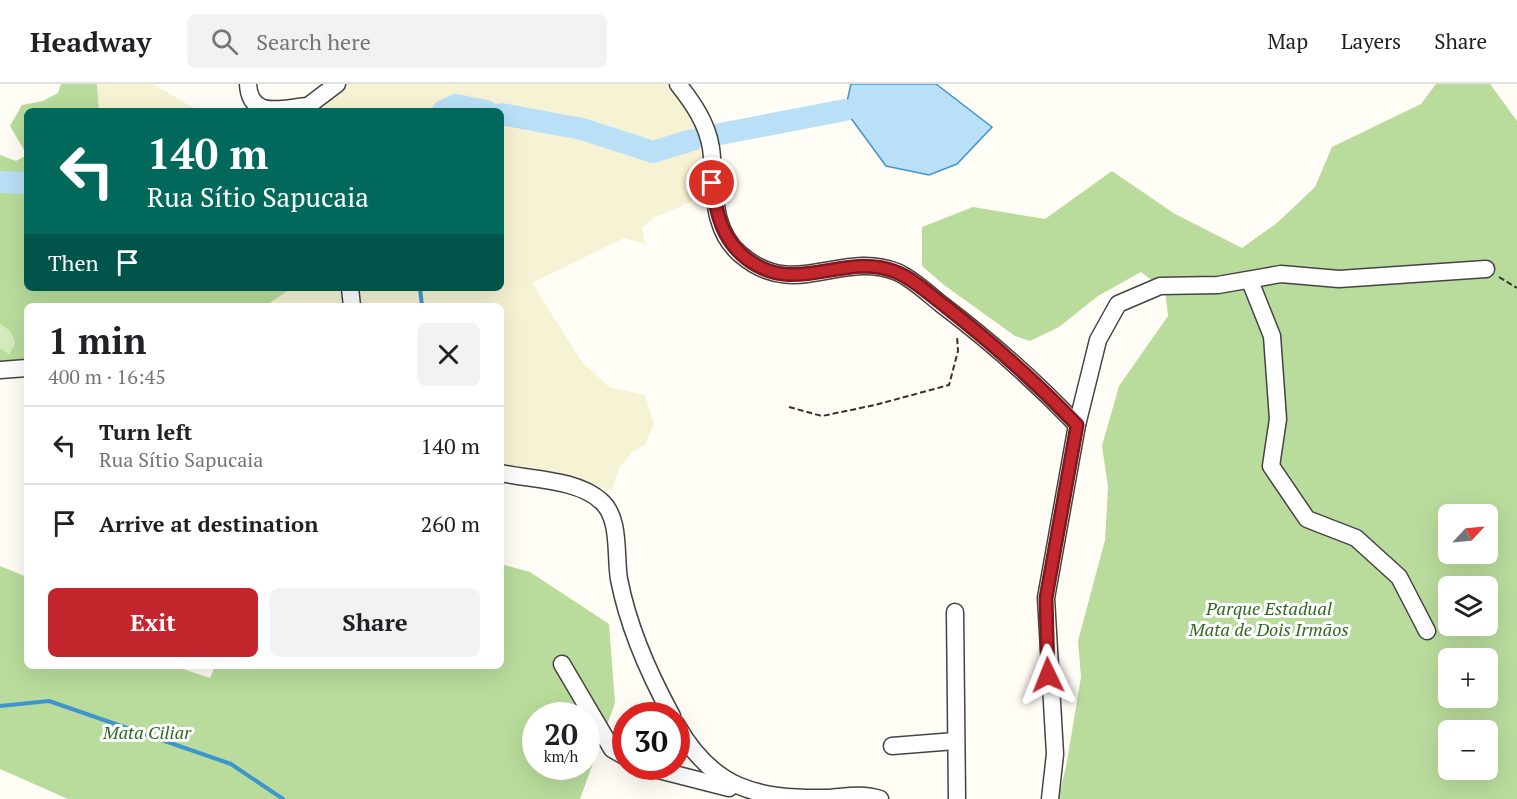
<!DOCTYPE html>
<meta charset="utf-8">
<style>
body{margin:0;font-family:"PT Serif",serif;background:#f2f2f2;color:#202124;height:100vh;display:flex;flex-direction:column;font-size:22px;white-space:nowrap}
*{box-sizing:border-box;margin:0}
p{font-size:20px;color:#757577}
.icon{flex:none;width:33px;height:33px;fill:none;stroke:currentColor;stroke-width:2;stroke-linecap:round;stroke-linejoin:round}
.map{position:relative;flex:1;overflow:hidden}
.panel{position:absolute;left:24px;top:219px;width:480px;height:366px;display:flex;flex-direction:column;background:#fff;border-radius:9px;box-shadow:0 6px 24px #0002}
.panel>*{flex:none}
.guide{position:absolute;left:24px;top:24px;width:480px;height:183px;border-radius:9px;box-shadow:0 6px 24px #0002;background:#00695c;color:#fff;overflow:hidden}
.needle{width:39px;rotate:64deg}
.tools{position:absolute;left:1438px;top:420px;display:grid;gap:12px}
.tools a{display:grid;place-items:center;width:60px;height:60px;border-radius:9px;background:#fff;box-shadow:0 6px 24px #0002;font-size:30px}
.speed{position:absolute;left:522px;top:618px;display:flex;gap:12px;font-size:30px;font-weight:700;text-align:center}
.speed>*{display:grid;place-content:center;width:78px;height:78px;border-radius:50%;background:#fff;box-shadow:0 6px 24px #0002;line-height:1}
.speed small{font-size:15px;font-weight:400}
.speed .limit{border:9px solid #d22;background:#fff;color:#111}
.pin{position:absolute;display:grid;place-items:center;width:51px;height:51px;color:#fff;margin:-26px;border:3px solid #fff;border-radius:50%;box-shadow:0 2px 6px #0007}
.me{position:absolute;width:66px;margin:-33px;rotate:358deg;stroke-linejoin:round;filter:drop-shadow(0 0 4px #0008)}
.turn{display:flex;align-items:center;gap:21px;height:126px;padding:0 24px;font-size:27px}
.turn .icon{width:78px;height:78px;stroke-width:2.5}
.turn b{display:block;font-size:42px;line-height:51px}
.then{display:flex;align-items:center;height:57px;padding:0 24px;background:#0003;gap:12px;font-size:22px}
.round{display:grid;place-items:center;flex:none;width:63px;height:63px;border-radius:9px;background:#f2f2f2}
.overview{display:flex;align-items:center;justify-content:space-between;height:102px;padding:0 24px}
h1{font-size:36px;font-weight:800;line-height:45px}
.cta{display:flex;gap:12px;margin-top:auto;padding:12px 24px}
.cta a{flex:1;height:69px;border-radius:9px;background:#c4262e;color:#fff;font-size:24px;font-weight:800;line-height:69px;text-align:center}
.cta a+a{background:#f2f2f2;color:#202124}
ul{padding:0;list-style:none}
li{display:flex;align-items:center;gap:18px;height:78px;padding:0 24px;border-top:2px solid #e0e0e0}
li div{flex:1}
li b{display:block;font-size:22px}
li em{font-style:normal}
header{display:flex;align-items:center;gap:36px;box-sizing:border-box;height:84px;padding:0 30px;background:#fff;border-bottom:2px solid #e0e0e0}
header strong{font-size:28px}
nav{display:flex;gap:33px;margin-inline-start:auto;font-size:21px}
.search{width:420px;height:54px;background:#f2f2f2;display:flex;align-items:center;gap:15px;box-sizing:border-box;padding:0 21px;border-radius:9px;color:#757577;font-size:22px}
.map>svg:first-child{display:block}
.farmland{fill:#f6f3d4}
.green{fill:#d5ebbd}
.forest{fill:#b9dc9c;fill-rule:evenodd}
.water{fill:#b9e0f7;stroke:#3f96cf;stroke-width:1.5}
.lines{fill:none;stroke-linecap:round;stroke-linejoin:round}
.stream{stroke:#3f96cf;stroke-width:4}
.river{stroke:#b9e0f7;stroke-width:22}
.minor-casing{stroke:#444;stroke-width:19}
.path{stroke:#333;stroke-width:2;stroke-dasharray:6 3;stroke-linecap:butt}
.minor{stroke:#fff;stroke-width:16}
.route-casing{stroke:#7f191e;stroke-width:15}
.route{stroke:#c4262e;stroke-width:10}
.labels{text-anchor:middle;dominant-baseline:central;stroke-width:6;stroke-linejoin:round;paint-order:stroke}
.park-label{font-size:18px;font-style:italic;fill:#2f6b1f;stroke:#fff}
</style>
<header>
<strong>Headway</strong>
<div class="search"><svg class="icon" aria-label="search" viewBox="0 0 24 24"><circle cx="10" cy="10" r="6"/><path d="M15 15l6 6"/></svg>Search here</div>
<nav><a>Map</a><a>Layers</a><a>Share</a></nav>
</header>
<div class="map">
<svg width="1517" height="715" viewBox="0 0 1517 715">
<rect width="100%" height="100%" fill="#fffdf5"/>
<g class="farmland">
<polygon points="97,0 153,0 199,27 99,27"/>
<polygon points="347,0 670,0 685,15 699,48 708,111 653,134 642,144 645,160 624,154 532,199 582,278 609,303 645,311 654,340 645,361 632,368 619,384 612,406 501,381 501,222 358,222 354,204 501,204 501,27 323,27 328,16"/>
<polygon points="289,204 343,204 345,222 265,222"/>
</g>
<g class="green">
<polygon points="0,95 27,96 27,101 0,101"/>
<polygon points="0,240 11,248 15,259 9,270 0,264"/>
</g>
<g class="forest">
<polygon points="61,0 97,0 99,27 27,27 27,96 0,95 0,71 16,77 27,71 10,42 22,21 43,17 58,9"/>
<path d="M1436 0H1490L1517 37V715H1058L1066 683 1081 593 1078 557 1105 456 1108 403 1102 362 1119 302 1168 232 1165 206 1141 188 1098 212 1059 243 1030 257 1015 252 944 201 922 182V143L973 123 1045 135 1112 87 1175 130 1242 164 1277 139 1315 103 1332 63 1421 20ZM1449 430H1488V470H1449ZM1449 502H1488V542H1449ZM1449 574H1488V614H1449ZM1449 646H1488V686H1449Z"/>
<polygon points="0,101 27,101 27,204 289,204 289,206 265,222 27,222 27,278 0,280 0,264 9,270 15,259 11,248 0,240"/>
<path d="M501 480 530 488 609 540 615 619 580 715H68L0 685V482L27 493V582H174L210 594 215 582H501ZM536 632H586V682H536Z"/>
</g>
<polygon class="water" points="851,0 936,0 992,43 957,80 929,91 886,82 845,26"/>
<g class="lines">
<g class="stream">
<polyline points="420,204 422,222"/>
<polyline points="0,622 49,617 231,680 283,715"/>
</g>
<g class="river">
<polyline points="443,27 456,21 486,27"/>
<polyline points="501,30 582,45 653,68 692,56"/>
<polyline points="715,51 845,26"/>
<polyline points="0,98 27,99"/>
</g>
<g class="minor-casing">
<g id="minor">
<path d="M248 0C250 36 282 24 308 22"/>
<path d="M678 0C693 19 707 39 711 64 716 101 709 143 740 170 795 218 841 165 897 188 913 195 927 209 941 220 990 257 1035 297 1077 341"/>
<polyline points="309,27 308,22 337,0"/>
<polyline points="1250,197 1272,252 1278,335 1271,382 1307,435 1356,454 1399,493 1427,547"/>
<polyline points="350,204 352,222"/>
<polyline points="0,286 27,284"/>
<path d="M501 389C532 396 577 395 601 417 621 434 615 472 619 495 628 542 649 590 672 632"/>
<polyline points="955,528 957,715"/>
<polyline points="562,580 612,665 626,673"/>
<path d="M676 640C712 704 755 715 826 714 845 713 861 709 880 715"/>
<polyline points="892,662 955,657"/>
<polyline points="643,682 729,704"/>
<polyline points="1050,715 1055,670 1046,514 1077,341 1098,256 1118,220 1160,202 1218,201 1281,190 1339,195 1486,185"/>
</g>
</g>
<g class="path">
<polyline points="1499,193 1517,204"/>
<polyline points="789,323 822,332 875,321 949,301 958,267 957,252"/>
</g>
<use href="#minor" class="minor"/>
</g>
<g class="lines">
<g class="route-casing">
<path id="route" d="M712 99C716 129 722 156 747 175 797 213 844 167 896 188 914 195 930 211 945 222 992 259 1036 298 1077 341L1046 514 1048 591"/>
</g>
<use href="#route" class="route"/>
</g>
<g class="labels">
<g class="park-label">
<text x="1269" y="524">Parque Estadual<tspan x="1269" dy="21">Mata de Dois Irmãos</tspan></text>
<text x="147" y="648">Mata Ciliar</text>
</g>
</g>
</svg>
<div class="tools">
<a><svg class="needle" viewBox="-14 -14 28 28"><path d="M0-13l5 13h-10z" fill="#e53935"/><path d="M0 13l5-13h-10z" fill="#757577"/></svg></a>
<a><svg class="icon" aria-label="layers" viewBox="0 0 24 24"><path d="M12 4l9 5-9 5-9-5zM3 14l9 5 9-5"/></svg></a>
<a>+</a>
<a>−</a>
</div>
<div class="speed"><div>20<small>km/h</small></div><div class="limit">30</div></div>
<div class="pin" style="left:712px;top:99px;background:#d93025"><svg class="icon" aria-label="arrive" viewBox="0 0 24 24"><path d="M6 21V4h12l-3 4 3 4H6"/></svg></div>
<svg class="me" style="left:1048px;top:591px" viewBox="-20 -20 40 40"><path d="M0-17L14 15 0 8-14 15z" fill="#c4262e" stroke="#fff" stroke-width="4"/></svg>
<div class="guide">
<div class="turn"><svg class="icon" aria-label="left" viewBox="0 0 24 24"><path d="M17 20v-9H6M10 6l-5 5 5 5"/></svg><div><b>140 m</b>Rua Sítio Sapucaia</div></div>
<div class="then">Then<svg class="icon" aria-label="arrive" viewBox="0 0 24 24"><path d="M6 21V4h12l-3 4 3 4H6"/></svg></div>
</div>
<section class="panel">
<div class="overview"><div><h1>1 min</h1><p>400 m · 16:45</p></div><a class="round"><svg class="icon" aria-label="close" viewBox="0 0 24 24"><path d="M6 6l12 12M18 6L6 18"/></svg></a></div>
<ul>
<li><svg class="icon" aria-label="left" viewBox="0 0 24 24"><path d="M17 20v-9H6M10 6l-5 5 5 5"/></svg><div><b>Turn left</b><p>Rua Sítio Sapucaia</p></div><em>140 m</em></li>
<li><svg class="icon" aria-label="arrive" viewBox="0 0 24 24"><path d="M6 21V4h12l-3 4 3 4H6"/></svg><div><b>Arrive at destination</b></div><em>260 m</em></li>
</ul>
<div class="cta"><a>Exit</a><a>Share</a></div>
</section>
</div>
